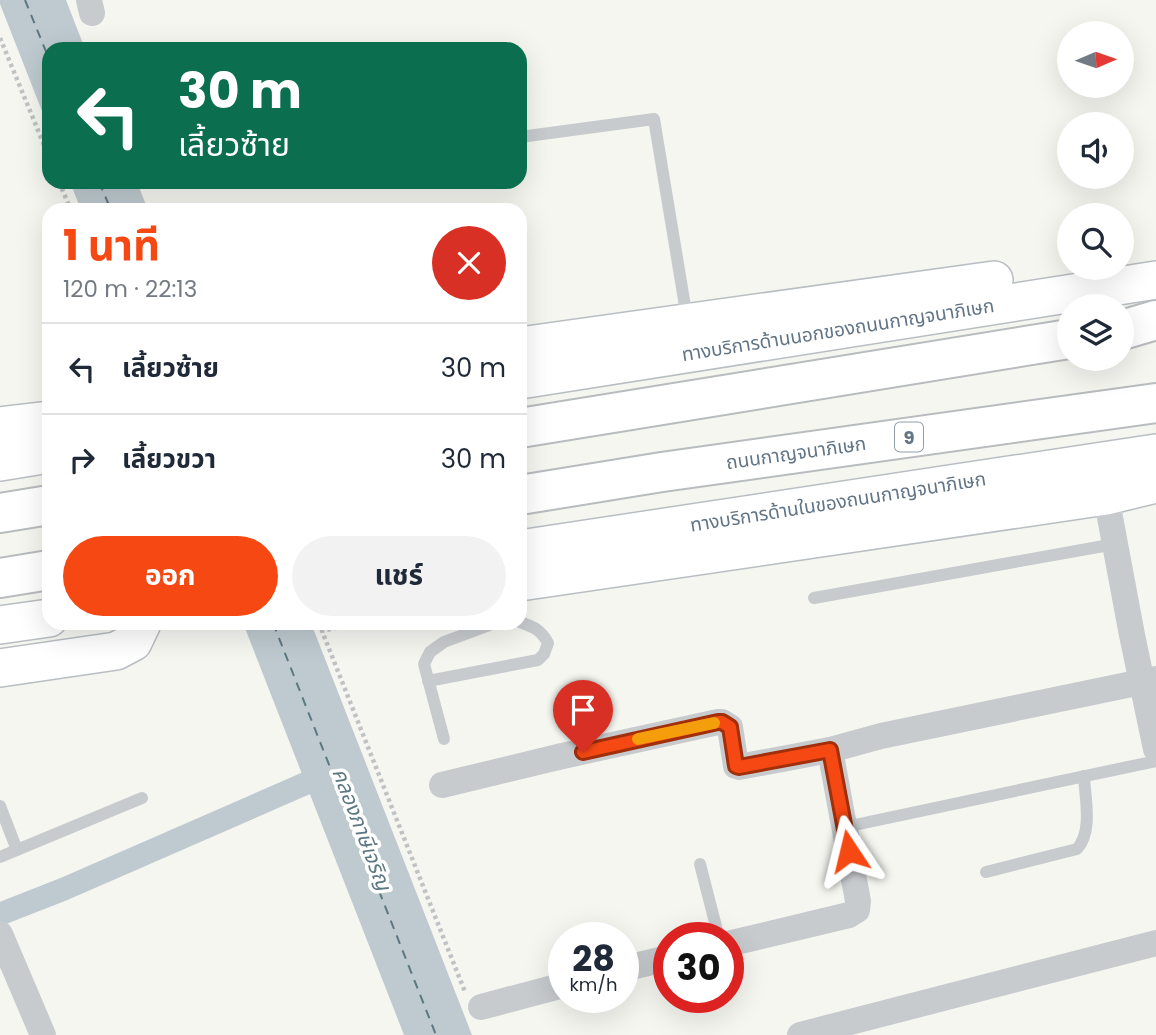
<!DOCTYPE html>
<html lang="th">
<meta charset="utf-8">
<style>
body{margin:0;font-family:Poppins,"Noto Sans Thai",sans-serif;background:#f2f2f3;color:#1f2937;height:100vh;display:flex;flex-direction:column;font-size:26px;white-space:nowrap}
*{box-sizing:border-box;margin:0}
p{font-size:23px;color:#747a83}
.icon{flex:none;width:38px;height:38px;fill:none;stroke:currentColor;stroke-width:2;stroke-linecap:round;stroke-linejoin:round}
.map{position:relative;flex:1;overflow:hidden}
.sheet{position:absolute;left:42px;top:203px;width:485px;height:427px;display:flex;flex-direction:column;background:#fff;border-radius:21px;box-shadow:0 7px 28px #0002}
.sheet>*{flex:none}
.hud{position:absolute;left:42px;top:42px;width:485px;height:147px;border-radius:21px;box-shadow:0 7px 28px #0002;background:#0b6e4f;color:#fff;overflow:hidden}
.needle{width:46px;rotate:88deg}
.controls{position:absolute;left:1057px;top:21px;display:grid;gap:14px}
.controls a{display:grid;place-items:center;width:77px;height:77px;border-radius:50%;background:#fff;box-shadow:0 7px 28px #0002;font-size:35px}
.speed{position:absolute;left:548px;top:922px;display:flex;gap:14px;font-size:35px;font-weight:700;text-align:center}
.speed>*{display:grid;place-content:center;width:91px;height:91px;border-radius:50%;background:#fff;box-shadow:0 7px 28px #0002;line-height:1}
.speed small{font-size:18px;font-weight:400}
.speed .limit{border:10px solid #d22;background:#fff;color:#111}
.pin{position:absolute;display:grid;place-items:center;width:60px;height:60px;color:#fff;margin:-72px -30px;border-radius:50% 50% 50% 0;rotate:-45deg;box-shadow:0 0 7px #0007}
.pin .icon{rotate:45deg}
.me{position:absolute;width:77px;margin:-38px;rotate:350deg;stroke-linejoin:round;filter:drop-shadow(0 0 5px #0008)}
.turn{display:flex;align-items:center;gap:24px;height:147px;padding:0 21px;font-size:32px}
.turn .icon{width:91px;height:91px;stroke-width:2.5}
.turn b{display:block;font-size:49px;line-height:60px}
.round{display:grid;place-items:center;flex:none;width:74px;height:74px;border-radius:37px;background:#f2f2f3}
.head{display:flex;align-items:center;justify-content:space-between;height:119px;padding:0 21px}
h1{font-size:42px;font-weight:700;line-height:52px;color:#f64812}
.cta{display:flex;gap:14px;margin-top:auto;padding:14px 21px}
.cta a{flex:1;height:80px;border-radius:42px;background:#f64812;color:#fff;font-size:28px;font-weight:700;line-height:80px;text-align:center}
.cta a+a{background:#f2f2f3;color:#1f2937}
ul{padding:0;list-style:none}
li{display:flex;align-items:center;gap:21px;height:91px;padding:0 21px;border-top:2px solid #e0e1e3}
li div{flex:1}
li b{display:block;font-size:26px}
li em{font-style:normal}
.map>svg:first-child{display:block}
.water{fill:#becacf}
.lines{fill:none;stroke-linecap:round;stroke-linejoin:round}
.canal{stroke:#becacf;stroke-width:23}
.ferry{stroke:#5d7883;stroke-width:2;stroke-dasharray:9 7;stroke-linecap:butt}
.secondary-casing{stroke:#b9bec3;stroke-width:40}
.trunk-casing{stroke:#b9bcbf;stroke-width:42}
.path{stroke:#c0c2c4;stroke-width:4.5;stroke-dasharray:3.5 3.5;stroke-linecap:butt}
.service{stroke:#c8cbce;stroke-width:12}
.minor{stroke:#c8cbce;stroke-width:26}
.secondary{stroke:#fff;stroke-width:37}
.trunk{stroke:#fff;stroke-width:38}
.route-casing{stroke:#a02f0c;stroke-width:18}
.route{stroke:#f64812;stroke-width:12}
.slow{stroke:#f59e0b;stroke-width:12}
.labels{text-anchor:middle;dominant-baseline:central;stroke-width:7;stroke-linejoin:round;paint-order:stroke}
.shield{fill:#fff;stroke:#909eaa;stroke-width:2}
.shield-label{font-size:18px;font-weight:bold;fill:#617586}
.street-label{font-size:19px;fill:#617586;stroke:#fff}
.water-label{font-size:21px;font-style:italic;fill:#5d7883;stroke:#fff}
</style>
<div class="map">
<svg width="1156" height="1035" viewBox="0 0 1156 1035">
<rect width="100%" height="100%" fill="#f6f6f1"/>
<g class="water">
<polygon points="0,0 66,0 85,49 49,49 49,129 0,4"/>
<polygon points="70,182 137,182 148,210 81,210"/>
<polygon points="243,623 311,623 472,1035 404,1035"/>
</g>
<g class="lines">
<polyline class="canal" points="0,914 64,889 332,772"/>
<g class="ferry">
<polyline points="25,0 49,59"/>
<polyline points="99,182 111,210"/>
<polyline points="273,623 436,1035"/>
</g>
<g class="secondary-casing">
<g id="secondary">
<polyline points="520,346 994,280"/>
<polyline points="520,380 1156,280"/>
<polyline points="0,426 49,420"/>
<polyline points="0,462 49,454"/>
<polyline points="520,549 1156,453"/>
<polyline points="520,582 1106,496 1156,484"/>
<polyline points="0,625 49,618"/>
<polyline points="0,668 116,651 133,642 142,623"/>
</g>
</g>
<g class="trunk-casing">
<g id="trunk">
<polyline points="1122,330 1156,320"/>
<polyline points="520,428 1069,339"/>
<polyline points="520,495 662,472 1156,403"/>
<polyline points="0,513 49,505"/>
<polyline points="0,578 49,570"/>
</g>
</g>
<g class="path">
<polyline points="0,38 49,157"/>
<polyline points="59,182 71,210"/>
<polyline points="358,623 322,631 465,992"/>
</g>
<g class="service">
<polyline points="520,137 654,119 687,318"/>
<polyline points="814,598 1115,544"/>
<path d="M428 681 538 660 544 654 548 643C541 630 534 627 520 622"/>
<polyline points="444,739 424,664 430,652 444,642 495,623"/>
<polyline points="0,806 17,850"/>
<polyline points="845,827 1156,761"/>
<polyline points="0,857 142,798"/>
<polyline points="700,864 719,938"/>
<path d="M986 872 1077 849C1093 832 1085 798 1084 776"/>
</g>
<g class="minor">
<polyline points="89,0 92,13"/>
<polyline points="1106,496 1132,635 1156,749"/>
<polyline points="442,785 558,757 718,722 722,722 730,727 736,766 739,767 830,750"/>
<polyline points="0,934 43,1035"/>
<polyline points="728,944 849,915 857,910 858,901 830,750 881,736 1156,679"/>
<polyline points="623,969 668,958"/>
<polyline points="481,1007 564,985"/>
<polyline points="800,1035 1156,943"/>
</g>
<use href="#secondary" class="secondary"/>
<use href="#trunk" class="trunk"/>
</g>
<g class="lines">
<g class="route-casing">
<polyline id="route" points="583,752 718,722 722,722 730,727 736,766 739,767 830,750 849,851"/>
</g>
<use href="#route" class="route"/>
<polyline class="slow" points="638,739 714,723"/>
</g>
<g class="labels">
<rect class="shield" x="895" y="422.5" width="28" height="29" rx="5"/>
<g class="shield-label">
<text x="909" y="437">9</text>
</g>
<g class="street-label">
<text transform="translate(838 330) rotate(-9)">ทางบริการด้านนอกของถนนกาญจนาภิเษก</text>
<text transform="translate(796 453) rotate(-8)">ถนนกาญจนาภิเษก</text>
<text transform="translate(838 502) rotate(-9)">ทางบริการด้านในของถนนกาญจนาภิเษก</text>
</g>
<g class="water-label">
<text transform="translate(362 829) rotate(69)">คลองภาษีเจริญ</text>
</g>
</g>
</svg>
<div class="controls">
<a><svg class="needle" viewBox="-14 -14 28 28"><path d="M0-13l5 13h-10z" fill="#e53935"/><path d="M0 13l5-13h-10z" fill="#747a83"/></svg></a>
<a><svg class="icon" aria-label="sound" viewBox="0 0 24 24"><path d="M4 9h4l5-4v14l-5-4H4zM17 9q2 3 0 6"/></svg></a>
<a><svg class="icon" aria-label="search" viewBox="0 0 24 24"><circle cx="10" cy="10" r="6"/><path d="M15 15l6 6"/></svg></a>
<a><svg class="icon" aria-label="layers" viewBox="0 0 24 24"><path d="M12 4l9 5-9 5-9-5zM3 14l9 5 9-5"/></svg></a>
</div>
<div class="speed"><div>28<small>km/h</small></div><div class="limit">30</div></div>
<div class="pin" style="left:583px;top:752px;background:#d93025"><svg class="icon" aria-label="arrive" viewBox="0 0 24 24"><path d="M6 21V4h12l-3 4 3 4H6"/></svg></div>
<svg class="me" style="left:849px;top:851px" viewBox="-20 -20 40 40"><path d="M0-17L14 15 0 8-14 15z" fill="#f64812" stroke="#fff" stroke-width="4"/></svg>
<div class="hud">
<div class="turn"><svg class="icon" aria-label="left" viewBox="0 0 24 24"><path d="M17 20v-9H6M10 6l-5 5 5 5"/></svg><div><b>30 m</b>เลี้ยวซ้าย</div></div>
</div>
<section class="sheet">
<div class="head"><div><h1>1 นาที</h1><p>120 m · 22:13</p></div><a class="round" style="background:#d93025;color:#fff"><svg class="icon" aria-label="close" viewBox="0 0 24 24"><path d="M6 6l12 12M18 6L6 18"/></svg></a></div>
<ul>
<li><svg class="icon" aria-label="left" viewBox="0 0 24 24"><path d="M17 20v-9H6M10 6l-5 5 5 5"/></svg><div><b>เลี้ยวซ้าย</b></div><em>30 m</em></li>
<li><svg class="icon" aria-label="right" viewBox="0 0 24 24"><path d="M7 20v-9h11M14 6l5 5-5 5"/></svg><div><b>เลี้ยวขวา</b></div><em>30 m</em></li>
</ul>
<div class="cta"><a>ออก</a><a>แชร์</a></div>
</section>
</div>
